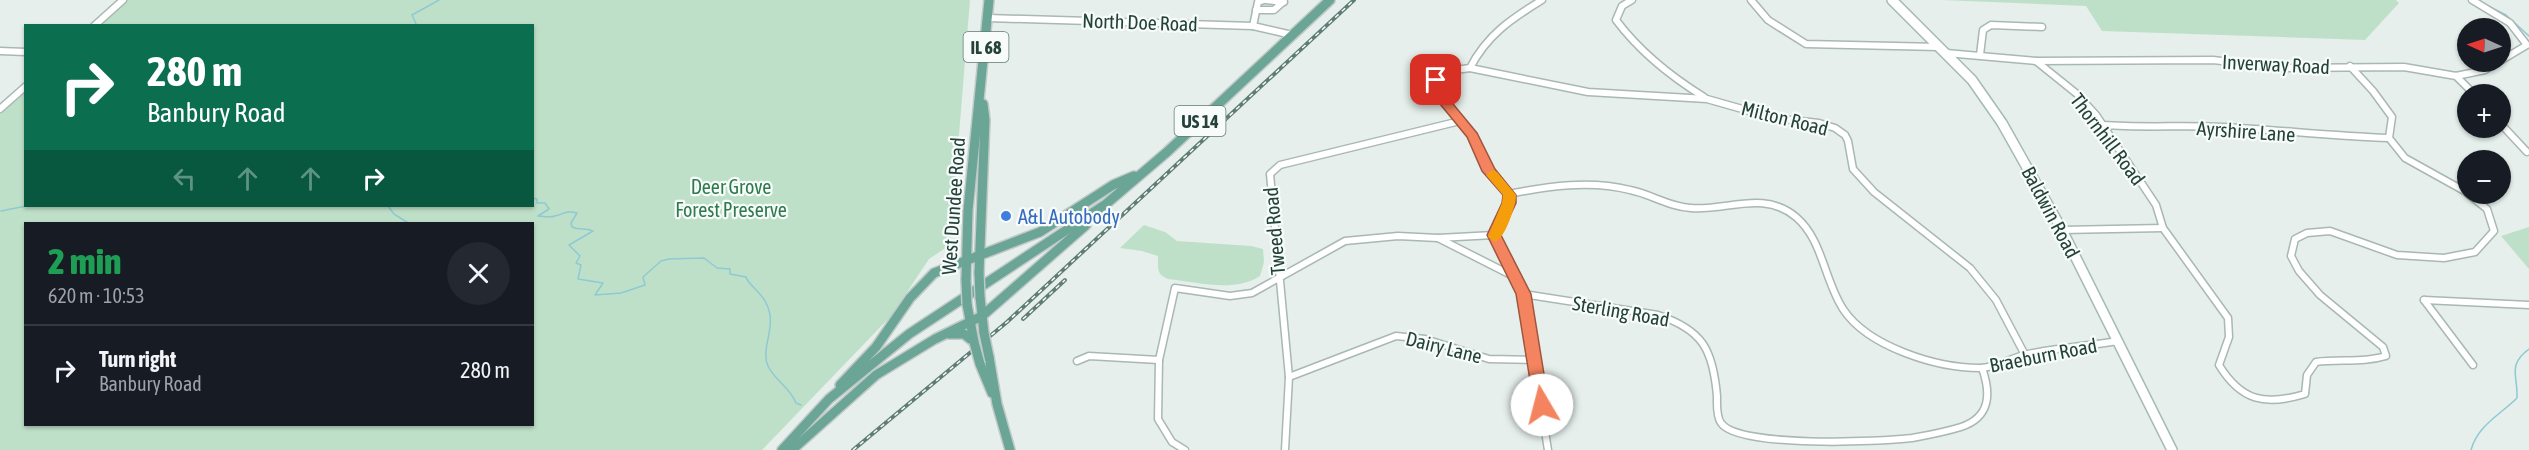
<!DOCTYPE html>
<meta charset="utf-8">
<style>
body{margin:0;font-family:"Asap Condensed",sans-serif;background:#242831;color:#f1f3f6;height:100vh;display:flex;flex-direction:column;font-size:22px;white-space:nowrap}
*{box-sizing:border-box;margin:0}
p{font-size:20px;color:#9ea1a6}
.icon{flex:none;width:33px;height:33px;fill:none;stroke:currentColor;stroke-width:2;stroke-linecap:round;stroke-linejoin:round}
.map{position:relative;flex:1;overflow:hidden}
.details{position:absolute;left:24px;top:222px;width:510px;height:204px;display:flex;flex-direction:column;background:#171b24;border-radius:0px;box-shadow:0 2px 4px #0004}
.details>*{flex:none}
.banner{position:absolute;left:24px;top:24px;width:510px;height:183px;border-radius:0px;box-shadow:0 2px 4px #0004;background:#0b6e4f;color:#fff;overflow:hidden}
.needle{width:39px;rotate:273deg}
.tools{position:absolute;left:2457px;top:18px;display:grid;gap:12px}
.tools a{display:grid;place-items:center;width:54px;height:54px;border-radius:50%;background:#171b24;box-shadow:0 2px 4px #0004;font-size:30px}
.pin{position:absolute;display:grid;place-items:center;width:51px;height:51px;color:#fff;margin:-26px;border-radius:12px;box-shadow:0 3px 9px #0006}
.me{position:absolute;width:66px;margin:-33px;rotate:352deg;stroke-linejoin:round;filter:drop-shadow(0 0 4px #0008)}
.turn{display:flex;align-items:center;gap:21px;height:126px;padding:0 24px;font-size:27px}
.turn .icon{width:78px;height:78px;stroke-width:2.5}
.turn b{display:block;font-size:42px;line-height:51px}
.lanes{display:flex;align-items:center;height:57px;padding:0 24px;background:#0003;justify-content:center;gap:30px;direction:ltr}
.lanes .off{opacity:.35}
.round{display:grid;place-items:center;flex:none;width:63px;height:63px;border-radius:32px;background:#242831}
.summary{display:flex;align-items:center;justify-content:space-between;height:102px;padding:0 24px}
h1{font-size:36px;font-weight:800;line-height:45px;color:#1e9e55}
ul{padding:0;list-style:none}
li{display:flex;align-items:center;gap:18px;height:90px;padding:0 24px;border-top:2px solid #363941}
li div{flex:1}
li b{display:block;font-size:22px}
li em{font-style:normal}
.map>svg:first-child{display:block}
.green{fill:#bfe0c8;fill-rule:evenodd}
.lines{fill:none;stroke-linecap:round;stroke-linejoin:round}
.stream{stroke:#8ec9d4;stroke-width:1.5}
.street-casing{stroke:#a8b8b2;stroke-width:9}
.secondary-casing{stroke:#a4bbb3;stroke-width:12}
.primary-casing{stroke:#c2cac8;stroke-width:12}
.street{stroke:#fff;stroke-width:6}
.secondary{stroke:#fff;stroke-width:9}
.primary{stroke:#6aa596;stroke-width:9}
.rail-casing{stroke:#5f7d75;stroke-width:4}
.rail{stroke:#f7fbf9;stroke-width:1.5;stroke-dasharray:4.5;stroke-linecap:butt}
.primary-bridge-casing{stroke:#c2cac8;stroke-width:12;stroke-linecap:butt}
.primary-bridge{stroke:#6aa596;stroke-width:9}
.route{fill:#f4845f;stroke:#9f563e;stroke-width:1.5}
.slow{fill:#f59e0b}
.shop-dot{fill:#3f7fe0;stroke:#f7fbf9;stroke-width:2}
.labels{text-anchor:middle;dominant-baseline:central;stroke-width:4.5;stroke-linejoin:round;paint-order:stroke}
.shield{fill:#f7fbf9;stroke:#637a73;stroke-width:1.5}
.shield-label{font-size:18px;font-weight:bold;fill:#24423a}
.street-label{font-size:20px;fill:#24423a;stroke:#f7fbf9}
.park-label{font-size:20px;fill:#2d7a4b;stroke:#f7fbf9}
.shop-label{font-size:20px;fill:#366cbe;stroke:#f7fbf9;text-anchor:start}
</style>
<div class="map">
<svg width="2529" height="450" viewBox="0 0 2529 450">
<rect width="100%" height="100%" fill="#e6efeb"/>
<g class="green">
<path d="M119 0H970L950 245 929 259 891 316 762 450H0V106L25 83 26 206H532V26L90 25ZM26 224H532V424H26Z"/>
<polygon points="1942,0 2396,0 2399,3 2365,40 2102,31 2086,6"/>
<path d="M1144 225 1165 232 1177 241 1251 246 1263 249 1264 262 1260 276C1234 293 1197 282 1168 279 1156 274 1158 268 1158 256L1142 251 1120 248Z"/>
<polygon points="2529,227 2529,269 2501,236"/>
</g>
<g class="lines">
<g class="stream">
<polyline points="2486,5 2506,15 2529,36"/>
<polyline points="417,26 412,15 439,0"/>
<path d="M532 198 537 199V203H545L549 209 538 216C543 216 550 218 555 216 564 214 567 210 577 213L571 223 572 227C580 231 585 227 593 231L569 245 580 256 576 263 581 265 578 279 603 283 595 295 621 293 645 285 643 277 661 261 669 259 704 258 717 268 730 269V274L746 277C748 286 767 294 770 315 773 332 761 351 768 366 775 381 790 387 796 403L801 405"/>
<polyline points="388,206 394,214 410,224"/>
<polyline points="1,211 26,206"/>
<path d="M2471 450C2478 425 2500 415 2517 398 2518 375 2507 365 2529 349"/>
</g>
<g class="street-casing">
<g id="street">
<polyline points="1266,0 1284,2"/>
<path d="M1542 0C1511 19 1487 35 1470 68L1448 71 1436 79 1437 93 1473 136 1489 171 1509 194V203L1494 235 1523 294 1548 450"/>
<path d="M1632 0 1622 6 1616 20C1640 52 1670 76 1704 97"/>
<polyline points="1751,0 1768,20 1806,44 1939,47"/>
<polyline points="1256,10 1274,10 1283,2"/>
<polyline points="988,18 1253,26 1292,35"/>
<polyline points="94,26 123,0"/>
<polyline points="1253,26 1258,2 1264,0"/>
<polyline points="0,51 26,52"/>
<polyline points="1946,53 2036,61 2213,60 2283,68 2404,67 2456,76 2485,70 2527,45 2510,23 2472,0"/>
<polyline points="1980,55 1983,30 1991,25 2042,27"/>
<path d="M2036 61 2077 94 2096 115 2156 205 2163 228 2228 318 2229 337 2219 365C2241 401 2265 406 2305 394L2307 375 2316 362C2340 359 2363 363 2386 356L2383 347 2320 295 2299 271 2291 256 2295 239 2307 233 2330 231 2397 255 2444 258 2475 252 2494 231 2487 209 2468 194"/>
<polyline points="2350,66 2373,91 2392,117 2389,138 2405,158 2468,193"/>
<polyline points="1470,68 1588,92 1707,99 1774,118 1819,123 1835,128 1845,135 1848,141 1853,169 1874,192 1970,268 1996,300 2025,355"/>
<polyline points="2456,76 2474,94"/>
<polyline points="0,109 26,86"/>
<polyline points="2500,123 2527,152"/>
<path d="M2103 125C2143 128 2183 125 2223 127 2279 130 2333 136 2389 138"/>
<path d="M1509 194C1549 186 1590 180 1630 190 1651 194 1669 207 1691 208 1727 211 1764 190 1796 217 1823 240 1824 280 1843 309 1868 347 1937 368 1980 368 1994 368 2010 359 2024 355 2054 348 2087 346 2118 341"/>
<polyline points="2062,230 2163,228"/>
<polyline points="1438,238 1515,277"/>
<path d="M1523 294 1658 315C1703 330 1713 350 1717 396 1717 403 1716 416 1721 423 1738 448 1880 442 1912 438 1929 435 1945 432 1961 427 1991 417 1991 393 1982 368"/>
<polyline points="2424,300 2529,305"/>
<polyline points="2424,300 2473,365"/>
<polyline points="1077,361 1089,356 1159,360"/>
<polyline points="1289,377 1396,336 1425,339 1489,359 1535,360"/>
<polyline points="1185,450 1172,442 1158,419 1159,360 1175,288 1230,296 1252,293 1345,241 1398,236 1438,238 1494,235"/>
<polyline points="1285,450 1289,377 1270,174 1280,165 1460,121"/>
</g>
</g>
<g class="secondary-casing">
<polyline id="secondary" points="1892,0 1972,80 2002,123 2062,230 2172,450"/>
</g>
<g class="primary-casing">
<g id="primary">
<polyline points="979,273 985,120 983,104"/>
<polyline points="966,280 968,210 989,0"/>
<polyline points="980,297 984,333"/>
<polyline points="967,304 974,342"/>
<polyline points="949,334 964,334 974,342"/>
<polyline points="989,357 997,404 1010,450"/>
<polyline points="980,364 992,393"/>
<polyline points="840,385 876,347 910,298 934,273 1040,232 1113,185 1134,176"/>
<polyline points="782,450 829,399 909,334 1106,204 1167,152 1330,0"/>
<polyline points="792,450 876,375 935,339 982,316 1086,225"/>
</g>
</g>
<use href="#street" class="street"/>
<use href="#secondary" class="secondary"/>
<use href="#primary" class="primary"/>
<g class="rail-casing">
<g id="rail">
<polyline points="1023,319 1065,280"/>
<polyline points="853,450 1007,322 1354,0"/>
</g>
</g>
<use href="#rail" class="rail"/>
<g class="primary-bridge-casing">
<g id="primary-bridge">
<polyline points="979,273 980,297"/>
<polyline points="966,280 967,304"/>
<polyline points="984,333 989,357"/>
<polyline points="974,342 980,364"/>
</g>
</g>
<use href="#primary-bridge" class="primary-bridge"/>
</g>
<polygon class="route" points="1436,76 1442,80 1444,93 1477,133 1495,169 1516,195 1516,203 1501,235 1531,294 1549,405 1547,409 1536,409 1534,405 1516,294 1487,235 1502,203 1503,195 1482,171 1467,137 1431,93 1430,80"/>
<path class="slow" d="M1492 170 1497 172 1516 195C1516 205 1505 239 1495 242L1488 237 1502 203 1503 195 1486 175Z"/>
<circle class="shop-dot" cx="1006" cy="216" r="6"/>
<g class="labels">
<g class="shield">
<rect x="963.5" y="32" width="45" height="30" rx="4.5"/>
<rect x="1174.5" y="106" width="51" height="30" rx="4.5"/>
</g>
<g class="shield-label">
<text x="986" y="47">IL 68</text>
<text x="1200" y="121">US 14</text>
</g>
<g class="street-label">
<text transform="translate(1140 22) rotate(2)">North Doe Road</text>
<text transform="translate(2276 64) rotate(3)">Inverway Road</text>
<text transform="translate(1785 118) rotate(14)">Milton Road</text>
<text transform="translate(2246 131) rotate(4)">Ayrshire Lane</text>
<text transform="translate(2108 139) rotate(53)">Thornhill Road</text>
<text transform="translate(953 206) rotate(-86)">West Dundee Road</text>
<text transform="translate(2051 212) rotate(62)">Baldwin Road</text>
<text transform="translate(1274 231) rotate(-95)">Tweed Road</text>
<text transform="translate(1621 311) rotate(10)">Sterling Road</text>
<text transform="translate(1444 347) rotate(14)">Dairy Lane</text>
<text transform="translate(2043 355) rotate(-11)">Braeburn Road</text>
</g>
<g class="park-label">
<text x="731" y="186">Deer Grove<tspan x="731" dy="23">Forest Preserve</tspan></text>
</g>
<g class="shop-label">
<text x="1018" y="216">A&amp;L Autobody</text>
</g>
</g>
</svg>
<div class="tools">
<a><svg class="needle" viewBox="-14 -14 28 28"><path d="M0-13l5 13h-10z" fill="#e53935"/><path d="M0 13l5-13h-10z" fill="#9ea1a6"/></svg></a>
<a>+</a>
<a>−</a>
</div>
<div class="pin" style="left:1436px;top:80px;background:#d93025"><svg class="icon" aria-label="arrive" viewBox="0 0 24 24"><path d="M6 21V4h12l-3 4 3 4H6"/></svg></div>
<svg class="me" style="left:1542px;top:405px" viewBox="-20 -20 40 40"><circle r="19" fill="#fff"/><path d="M0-13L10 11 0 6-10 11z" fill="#f4845f"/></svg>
<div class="banner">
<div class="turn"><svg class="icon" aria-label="right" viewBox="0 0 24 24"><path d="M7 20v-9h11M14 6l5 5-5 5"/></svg><div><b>280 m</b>Banbury Road</div></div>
<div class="lanes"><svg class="icon off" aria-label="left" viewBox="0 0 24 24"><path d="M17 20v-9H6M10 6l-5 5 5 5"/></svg><svg class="icon off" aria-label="ahead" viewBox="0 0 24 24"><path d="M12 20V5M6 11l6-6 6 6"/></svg><svg class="icon off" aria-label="ahead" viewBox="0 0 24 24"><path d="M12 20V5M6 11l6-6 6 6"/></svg><svg class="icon" aria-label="right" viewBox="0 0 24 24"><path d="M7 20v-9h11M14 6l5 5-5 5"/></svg></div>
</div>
<section class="details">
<div class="summary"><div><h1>2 min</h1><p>620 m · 10:53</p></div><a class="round"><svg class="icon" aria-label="close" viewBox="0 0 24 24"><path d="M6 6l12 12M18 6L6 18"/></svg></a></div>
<ul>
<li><svg class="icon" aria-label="right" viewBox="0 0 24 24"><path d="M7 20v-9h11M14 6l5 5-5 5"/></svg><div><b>Turn right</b><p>Banbury Road</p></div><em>280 m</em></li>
</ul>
</section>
</div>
